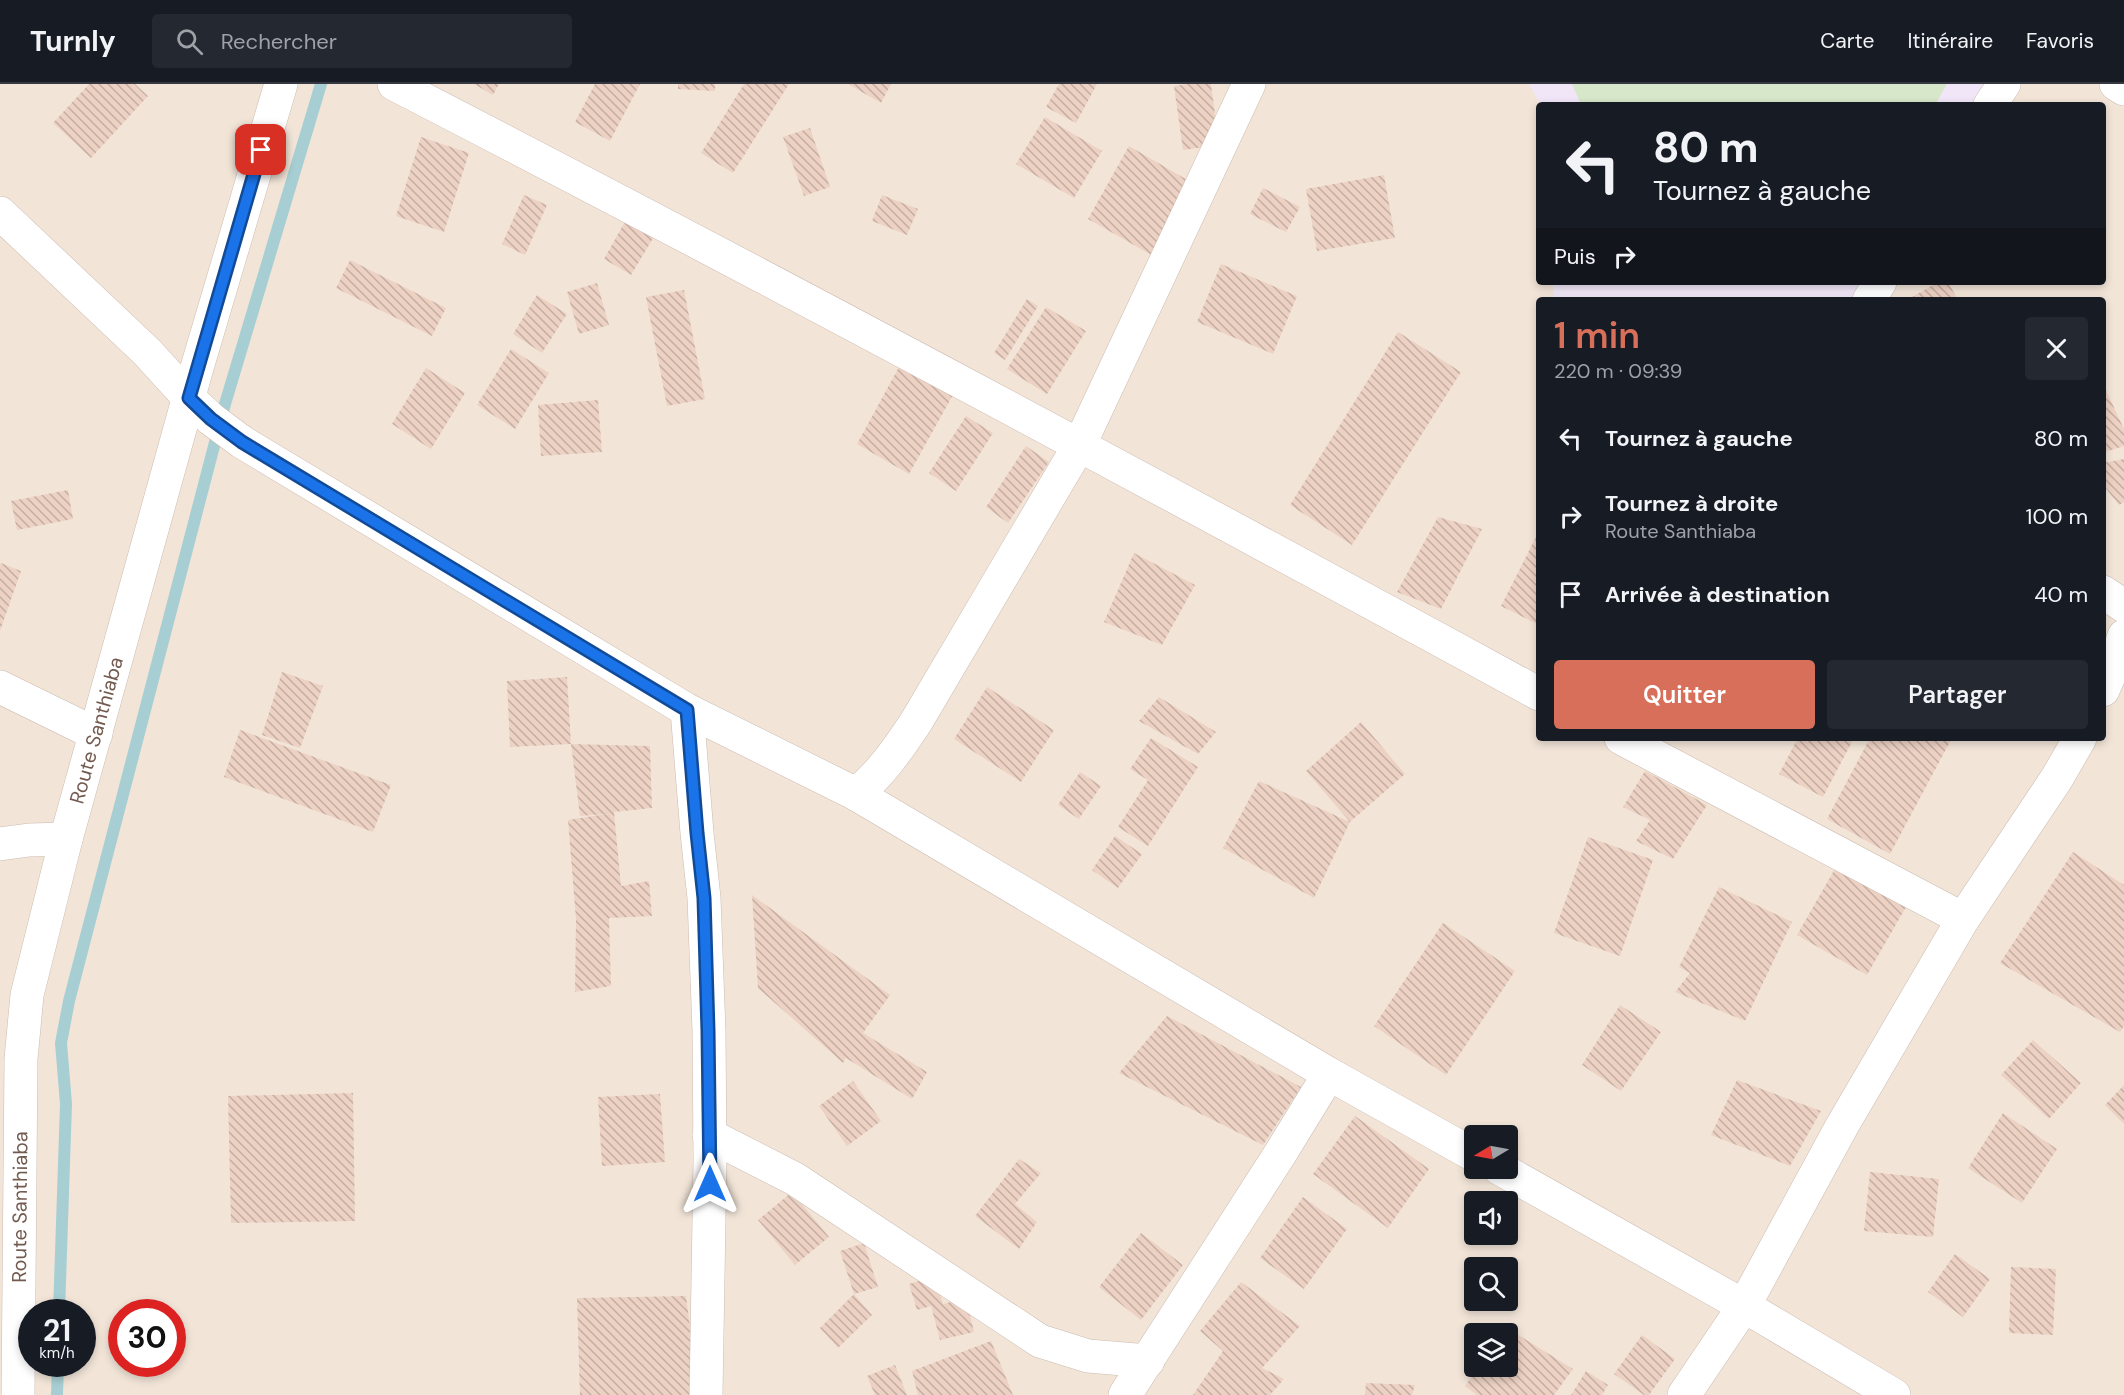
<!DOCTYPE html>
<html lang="fr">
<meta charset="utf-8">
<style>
body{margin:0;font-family:"DM Sans",sans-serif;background:#242831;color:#f1f3f6;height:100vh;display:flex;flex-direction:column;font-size:22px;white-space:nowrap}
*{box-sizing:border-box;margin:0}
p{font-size:20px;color:#9ea1a6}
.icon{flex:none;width:33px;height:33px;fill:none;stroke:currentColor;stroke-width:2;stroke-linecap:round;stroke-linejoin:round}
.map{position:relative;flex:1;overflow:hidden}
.drawer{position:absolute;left:1536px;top:213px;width:570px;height:444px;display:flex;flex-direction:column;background:#171b24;border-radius:6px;box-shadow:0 3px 9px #0003}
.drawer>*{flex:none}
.banner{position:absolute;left:1536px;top:18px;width:570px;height:183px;border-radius:6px;box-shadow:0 3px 9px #0003;background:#171b24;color:#f1f3f6;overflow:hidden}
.needle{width:39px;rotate:260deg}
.fabs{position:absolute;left:1464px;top:1041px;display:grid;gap:12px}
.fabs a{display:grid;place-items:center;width:54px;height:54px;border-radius:6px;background:#171b24;box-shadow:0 3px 9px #0003;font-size:30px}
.speed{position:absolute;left:18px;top:1215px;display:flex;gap:12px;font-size:30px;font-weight:700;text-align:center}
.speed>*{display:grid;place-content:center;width:78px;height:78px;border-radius:50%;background:#171b24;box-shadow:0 3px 9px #0003;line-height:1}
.speed small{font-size:15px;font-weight:400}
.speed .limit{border:9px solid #d22;background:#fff;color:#111}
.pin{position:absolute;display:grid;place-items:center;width:51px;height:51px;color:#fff;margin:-26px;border-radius:12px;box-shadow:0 3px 9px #0006}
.me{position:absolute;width:66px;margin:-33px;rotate:0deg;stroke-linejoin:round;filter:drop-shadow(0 0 4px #0008)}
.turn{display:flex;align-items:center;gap:21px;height:126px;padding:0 18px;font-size:27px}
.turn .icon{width:78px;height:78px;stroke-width:2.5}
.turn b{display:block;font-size:42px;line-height:51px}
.then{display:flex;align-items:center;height:57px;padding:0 18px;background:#0003;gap:12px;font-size:22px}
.round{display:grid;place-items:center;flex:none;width:63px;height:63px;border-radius:6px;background:#242831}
.overview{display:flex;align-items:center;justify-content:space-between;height:102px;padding:0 18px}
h1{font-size:36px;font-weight:600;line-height:45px;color:#d86f5b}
.action{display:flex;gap:12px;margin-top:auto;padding:12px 18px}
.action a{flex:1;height:69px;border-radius:6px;background:#d86f5b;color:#fff;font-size:24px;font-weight:600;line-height:69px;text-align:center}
.action a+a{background:#242831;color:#f1f3f6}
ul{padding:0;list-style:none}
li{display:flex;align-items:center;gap:18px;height:78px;padding:0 18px}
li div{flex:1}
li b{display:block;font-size:22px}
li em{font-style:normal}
header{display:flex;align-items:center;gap:36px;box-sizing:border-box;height:84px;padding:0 30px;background:#171b24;border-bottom:2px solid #363941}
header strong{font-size:28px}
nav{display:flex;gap:33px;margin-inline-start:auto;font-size:21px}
.search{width:420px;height:54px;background:#242831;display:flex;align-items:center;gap:15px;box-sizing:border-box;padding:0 21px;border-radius:6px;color:#9ea1a6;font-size:22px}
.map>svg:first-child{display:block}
.residential{fill:#f2e5d8;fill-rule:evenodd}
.education{fill:#f0e6f7}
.green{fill:#d7e7c9}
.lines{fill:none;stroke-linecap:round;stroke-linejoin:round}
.stream{stroke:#a7cfd3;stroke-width:12}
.building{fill:url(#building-back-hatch)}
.minor-casing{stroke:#ccbbb0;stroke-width:34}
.tertiary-casing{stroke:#ccbbb0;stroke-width:34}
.minor{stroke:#fff;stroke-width:33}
.tertiary{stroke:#fff;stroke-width:33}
.route-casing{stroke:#114b97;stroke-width:15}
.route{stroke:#1a73e8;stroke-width:10}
.labels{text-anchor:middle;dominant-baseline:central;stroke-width:5;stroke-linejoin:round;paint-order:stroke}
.street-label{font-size:20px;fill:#735a4f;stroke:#fdf7f0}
</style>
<header>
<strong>Turnly</strong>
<div class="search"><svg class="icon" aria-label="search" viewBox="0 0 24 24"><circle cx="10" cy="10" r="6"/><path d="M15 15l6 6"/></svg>Rechercher</div>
<nav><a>Carte</a><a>Itinéraire</a><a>Favoris</a></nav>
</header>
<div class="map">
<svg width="2124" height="1311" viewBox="0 0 2124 1311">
<defs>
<pattern id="building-back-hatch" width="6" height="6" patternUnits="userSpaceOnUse" patternTransform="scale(1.5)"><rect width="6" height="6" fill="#edd2c4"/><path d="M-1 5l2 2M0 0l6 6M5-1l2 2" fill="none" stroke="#c4ada2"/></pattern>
</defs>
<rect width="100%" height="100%" fill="#fbf3e9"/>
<path class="residential" d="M0 0H2124V1311H0ZM1539 21H2103V198H1539ZM1539 216H2103V654H1539ZM1474 1052H1508V1084H1474ZM1474 1118H1508V1150H1474ZM1474 1184H1508V1216H1474ZM32 1228H82V1280H32ZM122 1228H172V1280H122ZM1474 1250H1508V1282H1474Z"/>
<g class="education">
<polygon points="1529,0 1988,0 1975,21 1541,21"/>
<polygon points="1553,198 1864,198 1853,216 1554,216"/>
</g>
<polygon class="green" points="1572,0 1947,0 1935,21 1581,21"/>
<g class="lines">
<g class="stream">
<polyline points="59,1228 66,1020 61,959 69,917 225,320 321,0"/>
<polyline points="57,1311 58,1280"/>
</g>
</g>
<g class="building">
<polygon points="89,0 135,0 148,12 91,74 53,39"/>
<polygon points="474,0 499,0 493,11"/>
<polygon points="595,0 640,0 610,57 575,38"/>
<polygon points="678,0 715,0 715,7 678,5"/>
<polygon points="744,0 789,0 733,89 701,69"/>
<polygon points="848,0 891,0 881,19"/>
<polygon points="1059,0 1097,0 1076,39 1046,23"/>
<polygon points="1187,0 1211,0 1219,61 1183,66 1174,2"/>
<polygon points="1045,33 1102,67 1074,114 1016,80"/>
<polygon points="810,44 830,103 804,112 783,53"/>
<polygon points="421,53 469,69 444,148 396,132"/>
<polygon points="1129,62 1196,101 1155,173 1088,135"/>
<polygon points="1384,91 1395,154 1317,167 1306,105"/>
<polygon points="1263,104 1300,123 1286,148 1250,130"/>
<polygon points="524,111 547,121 525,171 502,160"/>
<polygon points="882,111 918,125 907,151 872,137"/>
<polygon points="627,134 655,151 631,191 604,175"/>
<polygon points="350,176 446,224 432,252 336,204"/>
<polygon points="1221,180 1297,212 1273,270 1197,238"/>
<polygon points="1938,198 1948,198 1958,216 1907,216"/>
<polygon points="597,199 609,241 579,250 567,208"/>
<polygon points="684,206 705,315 667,322 646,213"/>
<polygon points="537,211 567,230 542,269 513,250"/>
<polygon points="1027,215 1038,222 1005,276 994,269"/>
<polygon points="1046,223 1086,247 1047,310 1007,285"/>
<polygon points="1398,248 1461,288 1352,461 1290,421"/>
<polygon points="511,265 549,289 515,345 477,321"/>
<polygon points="900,281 953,311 909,390 857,360"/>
<polygon points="426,284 465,309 431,365 392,340"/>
<polygon points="2103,300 2124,345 2124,362 2105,368 2103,364"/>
<polygon points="598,316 602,368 541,372 538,321"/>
<polygon points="966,332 993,349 956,407 929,389"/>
<polygon points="1026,362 1049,378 1008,439 986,423"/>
<polygon points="2124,375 2124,418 2119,421 2103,401 2103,379"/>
<polygon points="68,406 73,435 17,446 11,417"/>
<polygon points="1438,433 1482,445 1441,525 1397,508"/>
<polygon points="1539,447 1539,541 1501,522"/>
<polygon points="1134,469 1195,501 1162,561 1104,538"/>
<polygon points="1,479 21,487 0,547 0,481"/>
<polygon points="282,588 323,602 300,664 262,651"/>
<polygon points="567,593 571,660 510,663 507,597"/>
<polygon points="987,603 1054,646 1021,698 954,655"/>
<polygon points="1159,613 1216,648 1198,670 1139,637"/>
<polygon points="1361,638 1405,690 1350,738 1306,687"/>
<polygon points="240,646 391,701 373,748 224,693"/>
<polygon points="1151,654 1198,683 1148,762 1118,743 1148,696 1130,685"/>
<polygon points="1798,654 1854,654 1823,713 1779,690"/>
<polygon points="1870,654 1952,654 1890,770 1827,735"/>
<polygon points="571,660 650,662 652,724 614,728 621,802 649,797 652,832 609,834 611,902 575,908 576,835 568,736 606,730 580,732"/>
<polygon points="1645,687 1707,721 1673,775 1636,757 1650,736 1623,723"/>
<polygon points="1080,688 1101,702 1079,735 1058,721"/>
<polygon points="1259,697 1350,738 1314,814 1223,764"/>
<polygon points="1115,752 1142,770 1118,804 1092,786"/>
<polygon points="1588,753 1653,776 1620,872 1554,849"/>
<polygon points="2073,768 2124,801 2124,942 2120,948 2000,879"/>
<polygon points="1836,783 1906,823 1867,891 1797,851"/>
<polygon points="1719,803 1792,838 1745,937 1675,908 1690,889 1679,883"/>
<polygon points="752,811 890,911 863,949 927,988 912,1015 846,974 843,979 758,904"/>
<polygon points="1443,839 1515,887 1446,991 1374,942"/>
<polygon points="1620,921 1661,948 1621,1007 1582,981"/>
<polygon points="1167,932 1301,1003 1263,1061 1119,989"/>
<polygon points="2033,956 2081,999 2049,1035 2001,991"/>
<polygon points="1737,996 1821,1027 1790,1082 1711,1051"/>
<polygon points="853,997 881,1037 847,1062 819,1022"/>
<polygon points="2124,1001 2124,1040 2105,1021"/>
<polygon points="353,1009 355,1137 231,1139 228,1012"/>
<polygon points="660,1010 665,1078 602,1082 598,1013"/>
<polygon points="2003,1029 2057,1065 2022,1119 1968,1084"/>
<polygon points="1355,1032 1429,1085 1388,1144 1313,1090"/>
<polygon points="1019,1075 1041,1089 1015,1120 1037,1138 1019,1165 975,1132"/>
<polygon points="1870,1088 1939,1095 1933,1153 1864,1147"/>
<polygon points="792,1108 829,1153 795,1181 758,1136"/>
<polygon points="1303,1113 1347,1145 1304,1205 1260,1174"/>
<polygon points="1141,1149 1183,1181 1141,1236 1099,1203"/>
<polygon points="864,1159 878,1203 854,1210 872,1231 838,1264 820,1244 854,1210 840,1167"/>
<polygon points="1955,1170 1990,1195 1963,1233 1928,1208"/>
<polygon points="2011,1183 2056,1185 2053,1251 2009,1249"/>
<polygon points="935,1192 943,1220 966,1214 974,1248 940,1256 931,1222 917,1226 909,1200"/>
<polygon points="1241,1198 1300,1242 1262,1284 1284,1295 1270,1311 1193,1311 1223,1267 1200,1247"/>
<polygon points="686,1212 699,1311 580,1311 577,1214"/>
<polygon points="1507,1244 1573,1285 1554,1311 1477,1311 1465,1302 1479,1282 1508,1282 1508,1250 1502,1250"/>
<polygon points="1642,1251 1675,1275 1649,1311 1644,1311 1614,1290"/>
<polygon points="991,1257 1013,1311 918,1311 912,1287"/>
<polygon points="895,1281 907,1311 875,1311 867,1292"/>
<polygon points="1586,1287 1608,1301 1602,1311 1571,1311"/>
<polygon points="1366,1299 1415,1301 1412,1311 1365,1311"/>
</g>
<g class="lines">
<g class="minor-casing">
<g id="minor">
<path d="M394 0C778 198 1159 403 1539 610"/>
<polyline points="2116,0 2124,5"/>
<polyline points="1990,21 2004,0"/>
<polyline points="0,129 147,268 189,314 211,335 242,358 687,626 856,710 1329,990 1474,1071"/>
<polyline points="1869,216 1880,198"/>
<polyline points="2103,508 2124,522"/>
<polyline points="0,603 96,650"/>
<polyline points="2103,606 2116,576 2124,552"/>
<polyline points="687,626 697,749 704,814 709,947 710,1076 706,1311"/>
<polyline points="1621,654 1963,835"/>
<path d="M856 710C881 690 898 665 916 638L1080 360 1249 0"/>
<polyline points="0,760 29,756 66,755"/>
<polyline points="709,1051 795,1095 1040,1257 1088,1272 1148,1277"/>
<polyline points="1499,1084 1744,1222 1894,1311"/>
<polyline points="1125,1311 1280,1070 1329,990"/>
<polyline points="1684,1311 1744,1222 1842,1042 1963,835 2057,694 2080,654"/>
</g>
</g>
<g class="tertiary-casing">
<g id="tertiary">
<path id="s1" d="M18 1311 21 975 27 911 66 755 196 287 281 0"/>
</g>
</g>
<use href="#minor" class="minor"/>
<use href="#tertiary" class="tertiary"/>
</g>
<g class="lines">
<g class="route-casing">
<polyline id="route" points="261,66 189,314 211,335 242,358 687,626 697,749 704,814 708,947 710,1100"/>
</g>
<use href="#route" class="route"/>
</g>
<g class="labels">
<g class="street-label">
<text stroke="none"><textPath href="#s1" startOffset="674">Route Santhiaba</textPath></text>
<text stroke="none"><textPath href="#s1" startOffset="188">Route Santhiaba</textPath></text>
</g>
</g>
</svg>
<div class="fabs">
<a><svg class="needle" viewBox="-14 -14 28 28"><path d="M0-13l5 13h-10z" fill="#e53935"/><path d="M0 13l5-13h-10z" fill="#9ea1a6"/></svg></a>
<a><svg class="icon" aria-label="sound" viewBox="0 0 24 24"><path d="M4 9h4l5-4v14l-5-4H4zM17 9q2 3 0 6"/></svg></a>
<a><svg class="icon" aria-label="search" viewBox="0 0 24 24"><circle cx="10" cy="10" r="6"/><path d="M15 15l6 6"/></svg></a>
<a><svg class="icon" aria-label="layers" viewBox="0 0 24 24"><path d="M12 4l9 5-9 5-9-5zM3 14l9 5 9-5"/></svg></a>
</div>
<div class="speed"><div>21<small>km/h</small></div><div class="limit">30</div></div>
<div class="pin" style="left:261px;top:66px;background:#d93025"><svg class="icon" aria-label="arrive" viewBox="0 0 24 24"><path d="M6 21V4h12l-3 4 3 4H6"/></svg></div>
<svg class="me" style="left:710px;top:1100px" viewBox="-20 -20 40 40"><path d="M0-17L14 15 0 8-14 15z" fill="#1a73e8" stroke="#fff" stroke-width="4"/></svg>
<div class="banner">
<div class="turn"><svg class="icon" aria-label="left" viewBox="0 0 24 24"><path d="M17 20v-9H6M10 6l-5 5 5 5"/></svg><div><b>80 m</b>Tournez à gauche</div></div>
<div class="then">Puis<svg class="icon" aria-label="right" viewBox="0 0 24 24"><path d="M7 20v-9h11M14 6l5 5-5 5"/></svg></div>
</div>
<section class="drawer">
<div class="overview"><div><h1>1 min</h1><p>220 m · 09:39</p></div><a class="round"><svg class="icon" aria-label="close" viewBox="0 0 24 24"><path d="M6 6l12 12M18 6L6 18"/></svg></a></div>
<ul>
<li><svg class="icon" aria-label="left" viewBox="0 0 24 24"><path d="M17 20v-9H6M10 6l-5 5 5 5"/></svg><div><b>Tournez à gauche</b></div><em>80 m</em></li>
<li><svg class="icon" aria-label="right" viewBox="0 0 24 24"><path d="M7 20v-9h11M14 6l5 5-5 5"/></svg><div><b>Tournez à droite</b><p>Route Santhiaba</p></div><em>100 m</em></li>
<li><svg class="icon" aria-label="arrive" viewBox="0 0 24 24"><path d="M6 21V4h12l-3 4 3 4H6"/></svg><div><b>Arrivée à destination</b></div><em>40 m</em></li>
</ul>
<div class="action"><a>Quitter</a><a>Partager</a></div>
</section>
</div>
